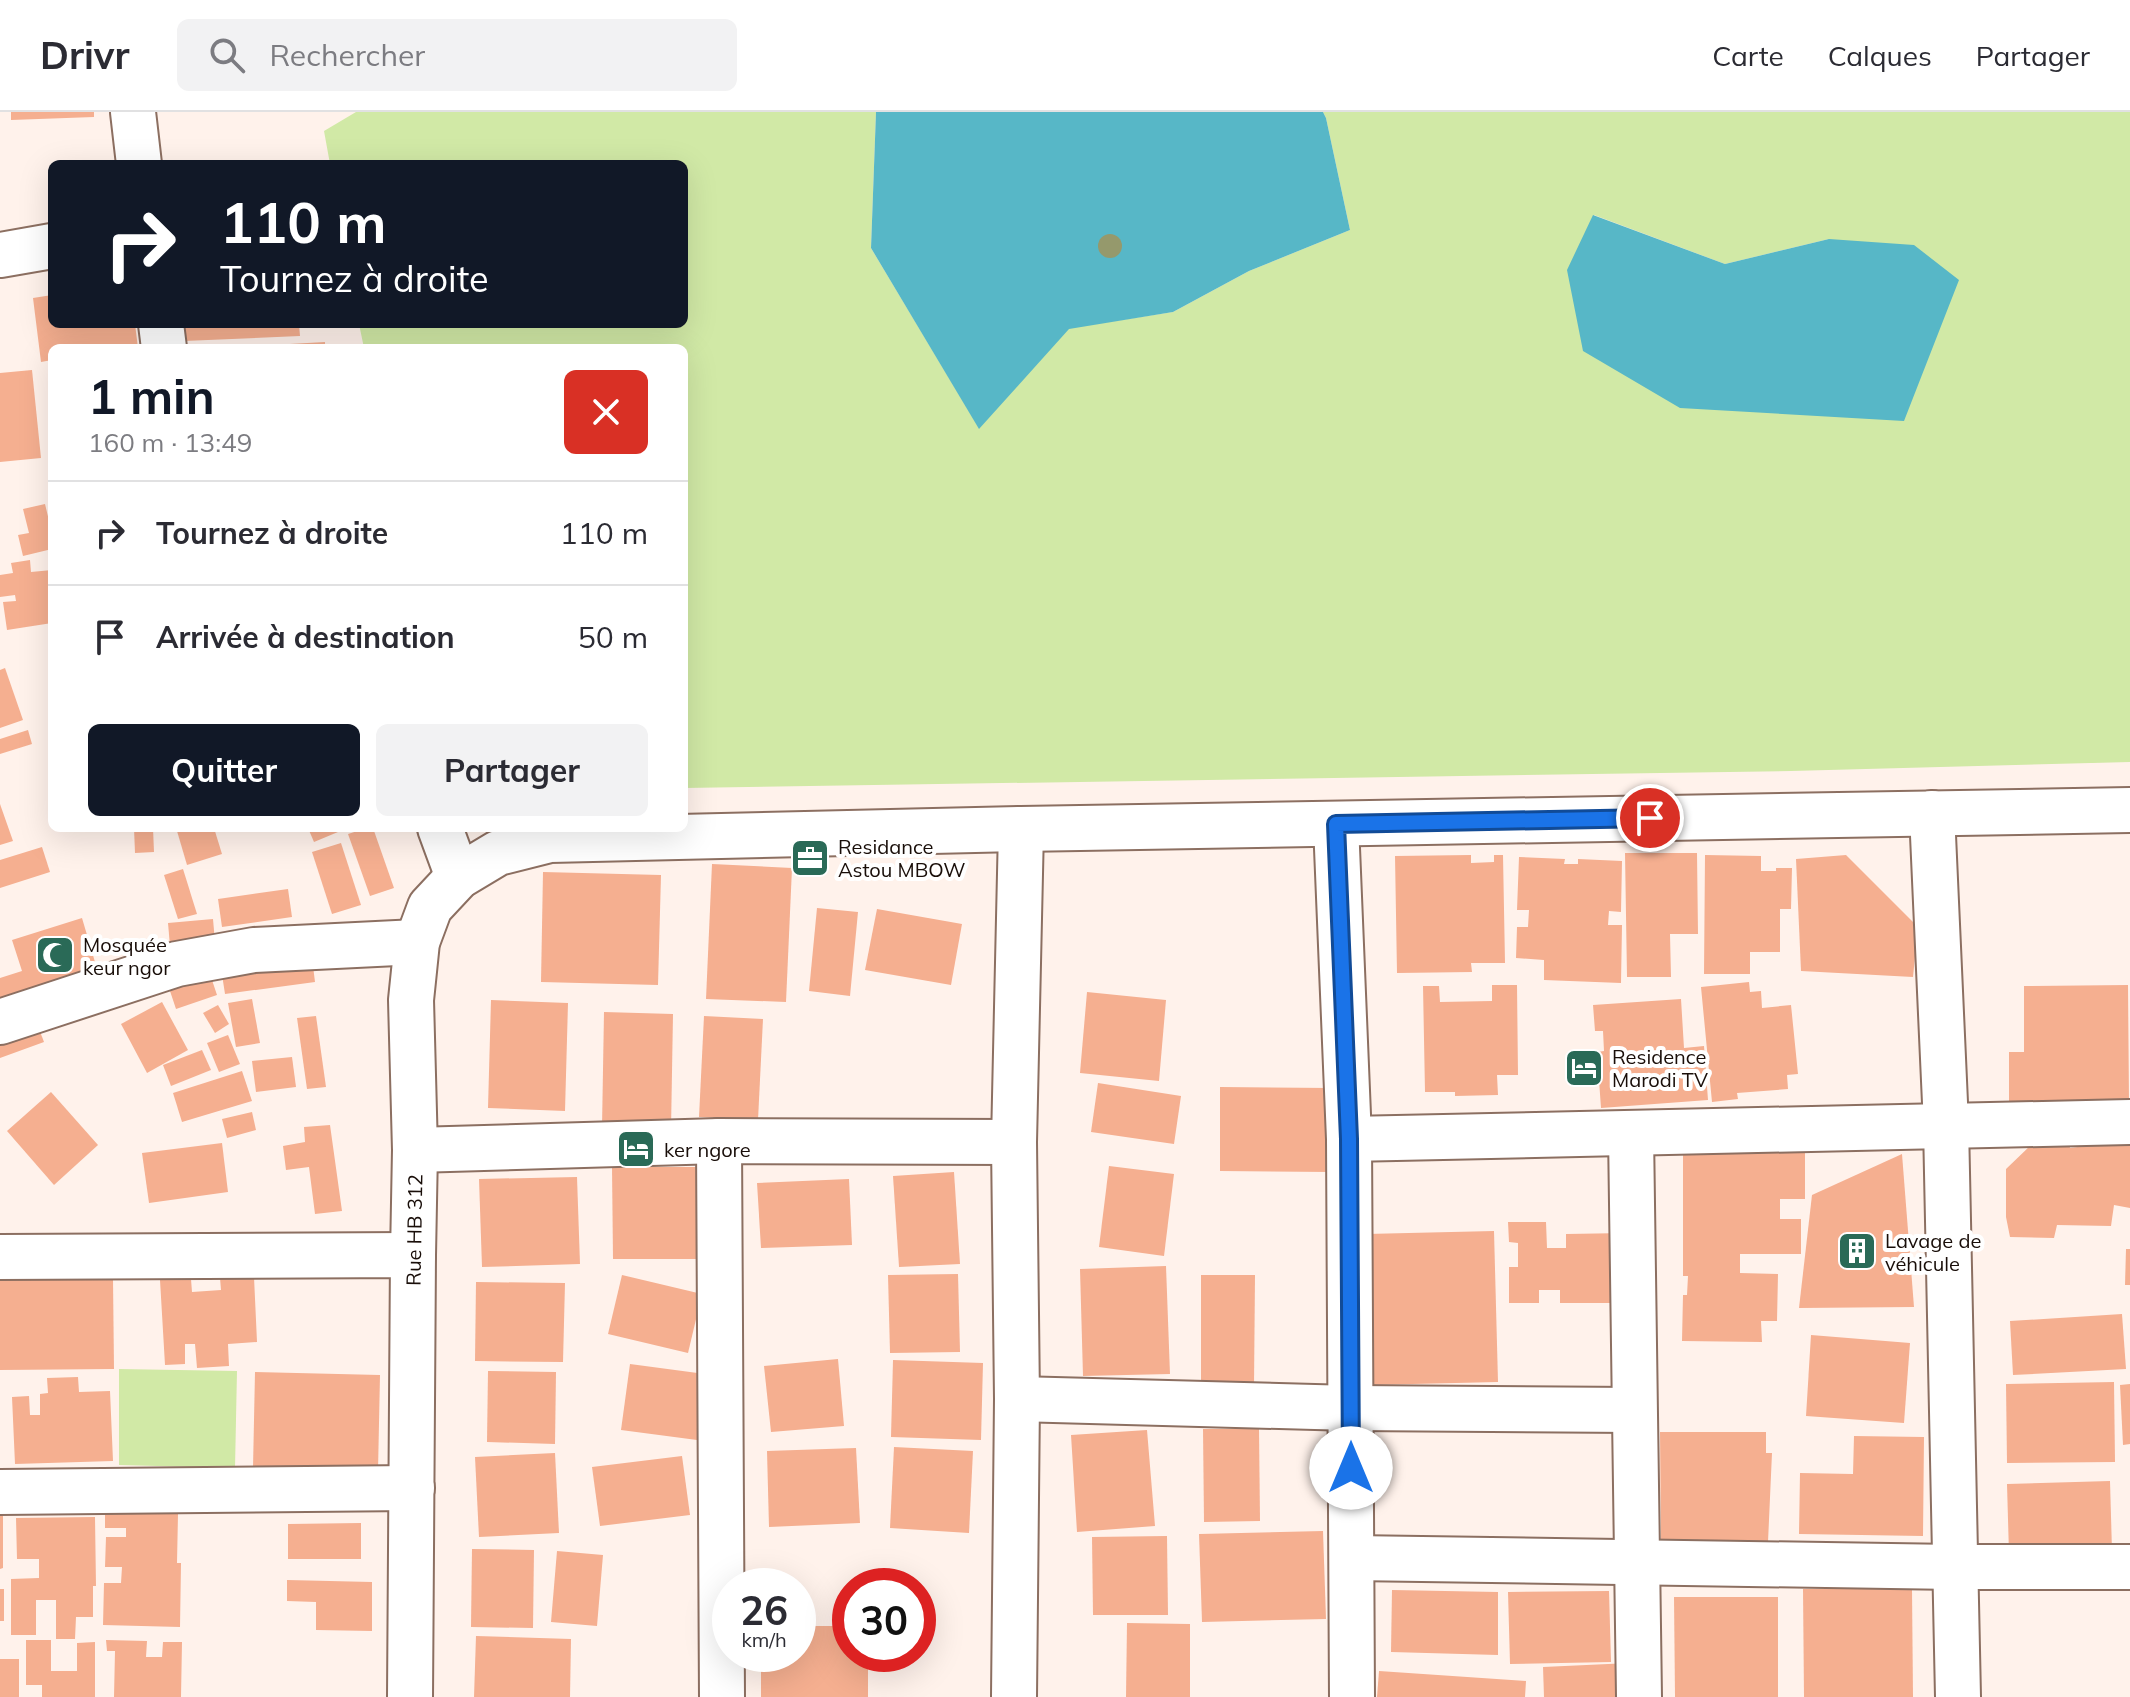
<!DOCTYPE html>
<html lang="fr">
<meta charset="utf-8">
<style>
body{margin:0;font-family:Mulish,sans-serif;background:#f2f2f3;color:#2b2b33;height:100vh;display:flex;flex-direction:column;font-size:30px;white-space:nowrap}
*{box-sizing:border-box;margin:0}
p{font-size:26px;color:#7c7c81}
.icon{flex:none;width:44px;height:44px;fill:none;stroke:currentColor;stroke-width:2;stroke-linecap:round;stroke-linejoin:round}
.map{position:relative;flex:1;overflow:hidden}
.sheet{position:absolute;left:48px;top:232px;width:640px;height:488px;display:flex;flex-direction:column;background:#fff;border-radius:12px;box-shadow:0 8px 32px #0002}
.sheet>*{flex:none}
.banner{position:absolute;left:48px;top:48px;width:640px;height:168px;border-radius:12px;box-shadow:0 8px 32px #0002;background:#111827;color:#fff;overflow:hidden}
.speed{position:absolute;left:712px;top:1456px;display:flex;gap:16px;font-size:40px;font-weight:700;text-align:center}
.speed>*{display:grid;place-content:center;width:104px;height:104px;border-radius:50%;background:#fff;box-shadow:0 8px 32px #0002;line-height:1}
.speed small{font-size:20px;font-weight:400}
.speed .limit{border:12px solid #d22;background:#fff;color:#111}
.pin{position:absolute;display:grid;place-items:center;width:68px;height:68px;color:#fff;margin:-34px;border:4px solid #fff;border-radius:50%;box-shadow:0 2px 8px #0007}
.me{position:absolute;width:88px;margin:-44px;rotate:0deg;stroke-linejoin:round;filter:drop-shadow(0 0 6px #0008)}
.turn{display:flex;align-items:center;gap:28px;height:168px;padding:0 40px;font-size:36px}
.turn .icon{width:104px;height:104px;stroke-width:2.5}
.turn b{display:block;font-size:56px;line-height:68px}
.round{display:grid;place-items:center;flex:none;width:84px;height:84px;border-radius:12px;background:#f2f2f3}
.overview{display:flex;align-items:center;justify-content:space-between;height:136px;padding:0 40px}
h1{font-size:48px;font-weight:700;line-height:60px;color:#111827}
.primary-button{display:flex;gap:16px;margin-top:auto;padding:16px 40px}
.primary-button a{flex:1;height:92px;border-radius:12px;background:#111827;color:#fff;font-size:32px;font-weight:700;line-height:92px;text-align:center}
.primary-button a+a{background:#f2f2f3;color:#2b2b33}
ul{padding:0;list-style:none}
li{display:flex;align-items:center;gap:24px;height:104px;padding:0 40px;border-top:2px solid #e1e1e2}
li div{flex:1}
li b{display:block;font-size:30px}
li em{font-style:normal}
header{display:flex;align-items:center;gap:48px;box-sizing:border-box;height:112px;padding:0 40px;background:#fff;border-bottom:2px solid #e1e1e2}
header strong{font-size:38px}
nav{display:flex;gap:44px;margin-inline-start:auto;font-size:28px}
.search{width:560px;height:72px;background:#f2f2f3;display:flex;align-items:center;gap:20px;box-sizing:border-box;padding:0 28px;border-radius:12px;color:#7c7c81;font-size:30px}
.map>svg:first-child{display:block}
.green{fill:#d1e9a6;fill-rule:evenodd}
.water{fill:#57b7c7}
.building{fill:#f5af90}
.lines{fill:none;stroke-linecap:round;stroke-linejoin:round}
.minor-casing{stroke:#8c6f61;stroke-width:48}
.tertiary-casing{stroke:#8c6f61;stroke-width:48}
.minor{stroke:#fff;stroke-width:44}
.tertiary{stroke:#fff;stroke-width:44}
.tree{fill:#95996c}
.route-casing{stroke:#114b97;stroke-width:20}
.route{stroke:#1a73e8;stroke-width:14}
.labels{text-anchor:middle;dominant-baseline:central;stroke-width:8;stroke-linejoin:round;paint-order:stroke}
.poi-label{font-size:20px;fill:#190e09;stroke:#fff;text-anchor:start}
.street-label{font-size:20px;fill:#190e09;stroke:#fff}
</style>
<header>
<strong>Drivr</strong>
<div class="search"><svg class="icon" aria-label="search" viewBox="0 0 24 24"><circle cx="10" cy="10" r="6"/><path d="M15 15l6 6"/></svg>Rechercher</div>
<nav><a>Carte</a><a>Calques</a><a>Partager</a></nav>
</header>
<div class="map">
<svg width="2130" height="1585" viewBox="0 0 2130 1585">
<rect width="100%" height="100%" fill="#fff2eb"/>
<g class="green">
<path d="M356 0H876L871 136 979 316 1069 216 1173 200 1249 159 1350 118 1326 6 1323 0H2130V650L1791 659 684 676V236H364L359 212H684V52H330L324 19ZM1594 103 1725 152 1829 127 1583 239Z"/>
<polygon points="119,1257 237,1259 235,1356 119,1353"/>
</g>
<g class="water">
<polygon points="876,0 1323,0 1326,6 1350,118 1249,159 1173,200 1069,217 979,317 871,136"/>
<polygon points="1593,103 1725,152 1829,127 1914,133 1959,168 1904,309 1680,296 1583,239 1567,158"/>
</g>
<g class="building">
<polygon points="11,0 94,0 94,5 11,8"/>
<polygon points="52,183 52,212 135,212 138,236 52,236 52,248 41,250 33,186"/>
<polygon points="183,212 299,212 300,224 184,229"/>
<polygon points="325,230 325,236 253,236 253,234"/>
<polygon points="32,258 41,346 0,350 0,261"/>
<polygon points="45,392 52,421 52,437 23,444 18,423 29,421 23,397"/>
<polygon points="30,448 31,460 52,458 52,511 7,518 3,490 16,489 15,483 0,485 0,463 13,461 11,451"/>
<polygon points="5,556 23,608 0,616 0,558"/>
<polygon points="28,618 32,632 0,642 0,627"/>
<polygon points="0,692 13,729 0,733"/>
<polygon points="134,716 153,716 154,740 135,741"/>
<polygon points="187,716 214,716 222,742 187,753 177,719"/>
<polygon points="308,716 336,716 338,720 314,730"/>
<polygon points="367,716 373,716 394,776 370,784 348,722"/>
<polygon points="341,731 361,793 332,802 312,740"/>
<polygon points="42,735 50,760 0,776 0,748"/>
<polygon points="1625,741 1697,741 1698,822 1670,822 1671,865 1627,865"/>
<polygon points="1471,743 1471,751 1494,750 1494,743 1503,743 1505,851 1471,851 1472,860 1397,861 1395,744"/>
<polygon points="1705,743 1761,744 1761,759 1776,759 1776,756 1792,756 1791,797 1780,797 1780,840 1750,840 1750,862 1704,862"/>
<polygon points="1846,743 1918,815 1913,865 1801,859 1796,747"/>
<polygon points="1519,745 1565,747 1564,752 1578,752 1578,747 1622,749 1621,800 1609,799 1608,813 1622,813 1621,871 1544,868 1544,848 1516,846 1517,815 1528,815 1529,798 1517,798"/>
<polygon points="712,752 792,756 786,890 706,887"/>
<polygon points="183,757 197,802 178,807 164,763"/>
<polygon points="543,760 661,763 658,873 541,870"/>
<polygon points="288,777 292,805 222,815 218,787"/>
<polygon points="817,796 858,800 850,884 809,879"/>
<polygon points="877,797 962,812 951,873 865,858"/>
<polygon points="82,806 100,867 0,898 0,866 22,859 12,828"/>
<polygon points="213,807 215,830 170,834 168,811"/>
<polygon points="311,838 315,870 225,882 220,850"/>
<polygon points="208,856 217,883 176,897 167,870"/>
<polygon points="1749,870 1750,880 1761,879 1762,896 1791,893 1798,962 1787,963 1788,977 1737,981 1738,987 1712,990 1701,875"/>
<polygon points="1492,873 1517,873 1518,963 1497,963 1498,983 1455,984 1455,980 1425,980 1423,874 1439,874 1440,890 1492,889"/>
<polygon points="2128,873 2129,991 2009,991 2009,940 2024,940 2024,874"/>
<polygon points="1087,880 1166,888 1159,969 1080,961"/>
<polygon points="252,887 260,931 236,935 228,891"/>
<polygon points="1681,887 1684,936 1704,934 1708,988 1601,996 1597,940 1604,939 1603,919 1595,919 1593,893"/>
<polygon points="491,888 568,891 565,999 488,996"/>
<polygon points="162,890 188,938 147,961 121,912"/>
<polygon points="218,893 229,912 215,921 203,901"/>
<polygon points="604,900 673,902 671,1018 602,1016"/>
<polygon points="316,904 326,975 307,977 297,906"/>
<polygon points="704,904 763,907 758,1008 699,1005"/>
<polygon points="36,909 44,930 0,946 0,922"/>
<polygon points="228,923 240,952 219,960 207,931"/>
<polygon points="202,938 211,958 171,974 163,953"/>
<polygon points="292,945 296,975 256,980 252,949"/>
<polygon points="242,959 252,989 182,1010 173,981"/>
<polygon points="1098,971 1181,984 1174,1032 1091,1020"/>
<polygon points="1220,975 1331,976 1331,1060 1220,1059"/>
<polygon points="51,980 98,1033 54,1073 7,1019"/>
<polygon points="252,1000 256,1018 227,1026 222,1007"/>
<polygon points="330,1013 342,1099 315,1102 309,1055 286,1058 283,1034 305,1030 304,1015"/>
<polygon points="2068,1025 2070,1036 2130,1028 2130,1096 2114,1093 2111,1114 2057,1113 2054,1126 2010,1125 2006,1105 2006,1057 2031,1033"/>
<polygon points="222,1031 228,1080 149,1091 142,1041"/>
<polygon points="1683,1035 1805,1036 1805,1087 1780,1087 1780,1107 1801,1107 1801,1142 1740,1142 1740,1161 1778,1162 1777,1209 1761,1209 1762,1230 1682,1229 1683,1183 1687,1183 1688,1164 1683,1164"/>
<polygon points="1902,1042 1914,1195 1799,1196 1812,1083"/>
<polygon points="1109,1054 1174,1062 1164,1144 1099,1135"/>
<polygon points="612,1055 696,1055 698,1147 613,1147"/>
<polygon points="954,1060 960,1152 899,1155 893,1064"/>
<polygon points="577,1065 580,1152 482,1155 479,1067"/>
<polygon points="849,1067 852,1133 761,1136 757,1071"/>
<polygon points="1508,1110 1546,1110 1547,1136 1566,1136 1566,1122 1626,1121 1627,1191 1560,1191 1560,1178 1539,1178 1539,1191 1509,1191 1509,1155 1518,1155 1518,1131 1509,1130"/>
<polygon points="1494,1119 1498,1270 1370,1273 1366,1122"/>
<polygon points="2126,1137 2130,1137 2130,1173 2125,1173"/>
<polygon points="1166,1154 1170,1262 1083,1264 1080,1157"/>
<polygon points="958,1162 960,1240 890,1241 888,1163"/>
<polygon points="622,1163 702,1182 688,1241 608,1222"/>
<polygon points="1201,1163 1255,1163 1254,1274 1201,1273"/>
<polygon points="254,1165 257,1230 228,1232 229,1254 197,1256 195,1232 185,1232 185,1252 165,1253 160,1168 191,1167 192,1180 221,1178 220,1166"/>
<polygon points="0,1167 113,1167 114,1257 0,1258"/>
<polygon points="476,1170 565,1171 563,1250 475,1249"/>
<polygon points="2122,1202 2126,1257 2013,1263 2010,1209"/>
<polygon points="1811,1223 1910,1231 1904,1311 1806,1304"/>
<polygon points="838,1247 844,1314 771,1320 764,1254"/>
<polygon points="893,1248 983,1251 981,1328 891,1325"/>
<polygon points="630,1252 705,1262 697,1328 621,1318"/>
<polygon points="488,1259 556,1260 555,1332 487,1330"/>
<polygon points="255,1260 380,1263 378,1359 253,1356"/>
<polygon points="78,1265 79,1280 110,1279 113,1349 15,1352 12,1285 29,1284 30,1303 40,1303 40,1282 48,1281 47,1266"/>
<polygon points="2114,1270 2115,1350 2007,1351 2006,1272"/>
<polygon points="2130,1272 2130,1332 2123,1333 2120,1273"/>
<polygon points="1203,1317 1259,1317 1260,1409 1204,1410"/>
<polygon points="1147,1318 1155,1414 1077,1420 1071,1323"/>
<polygon points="1660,1320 1766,1320 1766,1341 1772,1341 1768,1430 1661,1431"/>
<polygon points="1854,1324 1924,1325 1923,1424 1799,1422 1800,1361 1853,1362"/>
<polygon points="894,1335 973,1339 969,1421 890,1416"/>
<polygon points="856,1336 860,1411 769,1415 767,1339"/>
<polygon points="555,1341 559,1421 479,1425 475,1345"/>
<polygon points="682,1344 690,1403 600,1414 592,1355"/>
<polygon points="2110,1369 2112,1439 2009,1442 2007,1372"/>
<polygon points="0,1401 3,1401 3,1456 0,1457"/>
<polygon points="105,1401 178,1402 177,1451 181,1451 180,1515 103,1513 104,1471 121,1471 122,1455 105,1455 106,1425 126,1425 126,1416 105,1416"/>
<polygon points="95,1405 96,1474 93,1474 93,1505 76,1505 75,1527 56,1527 56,1488 36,1488 36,1523 11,1523 11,1467 39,1466 39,1447 17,1447 16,1406"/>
<polygon points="361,1411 361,1447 288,1447 288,1412"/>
<polygon points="1323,1419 1326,1507 1202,1510 1199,1422"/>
<polygon points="1167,1424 1168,1503 1093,1503 1092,1425"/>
<polygon points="472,1437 534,1438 533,1516 471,1515"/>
<polygon points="557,1439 603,1443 597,1514 551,1510"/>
<polygon points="287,1468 372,1470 372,1519 316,1518 316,1490 287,1489"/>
<rect x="0" y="1477" width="4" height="32"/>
<polygon points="1803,1477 1912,1477 1913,1585 1804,1585"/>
<polygon points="1392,1478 1498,1480 1498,1543 1391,1540"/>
<polygon points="1609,1479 1611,1550 1510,1552 1508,1480"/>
<polygon points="1674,1485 1778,1485 1778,1585 1675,1585"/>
<polygon points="1127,1511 1190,1512 1190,1585 1126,1585"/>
<polygon points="798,1514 850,1514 850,1542 868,1542 868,1585 761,1585 761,1542 798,1542"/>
<polygon points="476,1524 571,1527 570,1585 474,1585"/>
<polygon points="26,1528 51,1528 51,1559 77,1559 77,1531 95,1530 95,1585 42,1585 42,1573 26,1573"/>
<polygon points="106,1528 147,1529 146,1545 162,1545 163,1530 182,1530 181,1585 114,1585 115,1539 107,1539"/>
<rect x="0" y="1547" width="19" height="38"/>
<polygon points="1630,1551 1632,1585 1544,1585 1543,1555"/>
<polygon points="1379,1559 1526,1569 1525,1585 1377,1585"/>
</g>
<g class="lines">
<g class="minor-casing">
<g id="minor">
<polyline points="133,0 139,52"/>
<polyline points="0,143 52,134"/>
<polyline points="161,212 164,236"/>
<polyline points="1932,701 1946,1013 1958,1585"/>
<polyline points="1336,712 1349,1027 1352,1585"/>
<polyline points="440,716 458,765"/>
<polyline points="0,910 177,852 254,838 417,830"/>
<polyline points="1631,1021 1639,1585"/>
<polyline points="1349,1027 2130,1010"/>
<polyline points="719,1029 722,1585"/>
<polyline points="415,1038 719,1029 1014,1030"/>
<polyline points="413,1143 415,1038 411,888 417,830 430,795 458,765 498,741 550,728 1021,717 2130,698"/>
<polyline points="1017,1287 1351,1296 1634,1298"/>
<polyline points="0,1380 412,1376"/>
<polyline points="1352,1446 1955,1455 2130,1455"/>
<polyline points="1014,1585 1017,1287 1014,1030 1021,717"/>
</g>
</g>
<g class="tertiary-casing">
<polyline id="tertiary" points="0,1145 413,1143 410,1585"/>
</g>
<use href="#minor" class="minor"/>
<use href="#tertiary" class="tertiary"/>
</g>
<circle class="tree" cx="1110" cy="134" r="12"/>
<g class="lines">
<g class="route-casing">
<polyline id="route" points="1351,1356 1349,1027 1336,712 1650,706"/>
</g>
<use href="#route" class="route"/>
</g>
<defs>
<g id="office-square" transform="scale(2)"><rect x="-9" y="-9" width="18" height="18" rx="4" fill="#2a6a57" stroke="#fff"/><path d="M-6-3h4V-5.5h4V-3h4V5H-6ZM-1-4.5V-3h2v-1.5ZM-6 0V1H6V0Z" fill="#fff"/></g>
<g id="mosque-square" transform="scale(2)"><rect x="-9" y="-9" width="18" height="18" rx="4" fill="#2a6a57" stroke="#fff"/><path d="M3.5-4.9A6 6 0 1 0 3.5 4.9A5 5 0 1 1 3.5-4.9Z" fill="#fff"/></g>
<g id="hotel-square" transform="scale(2)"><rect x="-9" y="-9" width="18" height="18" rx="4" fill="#2a6a57" stroke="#fff"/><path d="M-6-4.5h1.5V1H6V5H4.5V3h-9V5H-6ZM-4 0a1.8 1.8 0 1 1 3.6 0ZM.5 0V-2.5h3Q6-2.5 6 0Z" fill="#fff"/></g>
<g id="building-square" transform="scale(2)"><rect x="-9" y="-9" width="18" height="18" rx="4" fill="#2a6a57" stroke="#fff"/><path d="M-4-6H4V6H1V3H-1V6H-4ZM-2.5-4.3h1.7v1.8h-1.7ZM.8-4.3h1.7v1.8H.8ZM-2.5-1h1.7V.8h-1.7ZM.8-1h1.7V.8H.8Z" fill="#fff"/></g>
</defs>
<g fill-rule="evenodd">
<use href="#office-square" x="810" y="746"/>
<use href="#mosque-square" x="55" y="843"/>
<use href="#hotel-square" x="1584" y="956"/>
<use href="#hotel-square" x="636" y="1037"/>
<use href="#building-square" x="1857" y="1139"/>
</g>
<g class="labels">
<g class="poi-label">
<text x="838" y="734">Residance<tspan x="838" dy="23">Astou MBOW</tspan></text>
<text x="83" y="832">Mosquée<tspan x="83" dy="23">keur ngor</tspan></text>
<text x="1612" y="944">Residence<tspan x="1612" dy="23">Marodi TV</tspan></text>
<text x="664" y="1037">ker ngore</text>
<text x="1885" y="1128">Lavage de<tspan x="1885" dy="23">véhicule</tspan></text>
</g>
<g class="street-label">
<text transform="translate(414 1118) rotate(-89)">Rue HB 312</text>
</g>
</g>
</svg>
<div class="speed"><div>26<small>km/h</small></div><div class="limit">30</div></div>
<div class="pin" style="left:1650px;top:706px;background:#d93025"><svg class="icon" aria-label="arrive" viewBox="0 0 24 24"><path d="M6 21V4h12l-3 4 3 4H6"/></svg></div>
<svg class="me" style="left:1351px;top:1356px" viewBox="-20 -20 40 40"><circle r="19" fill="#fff"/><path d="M0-13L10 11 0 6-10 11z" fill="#1a73e8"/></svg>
<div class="banner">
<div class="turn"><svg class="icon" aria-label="right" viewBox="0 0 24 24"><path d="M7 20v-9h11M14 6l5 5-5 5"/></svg><div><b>110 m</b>Tournez à droite</div></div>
</div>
<section class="sheet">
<div class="overview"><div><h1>1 min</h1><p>160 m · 13:49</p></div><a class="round" style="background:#d93025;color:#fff"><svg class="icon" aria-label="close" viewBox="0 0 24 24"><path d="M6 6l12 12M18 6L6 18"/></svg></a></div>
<ul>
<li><svg class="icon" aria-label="right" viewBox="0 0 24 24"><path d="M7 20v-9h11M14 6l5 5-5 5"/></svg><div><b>Tournez à droite</b></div><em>110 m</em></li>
<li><svg class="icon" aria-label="arrive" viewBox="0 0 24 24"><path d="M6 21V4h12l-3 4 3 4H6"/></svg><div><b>Arrivée à destination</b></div><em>50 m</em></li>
</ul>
<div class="primary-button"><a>Quitter</a><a>Partager</a></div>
</section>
</div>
